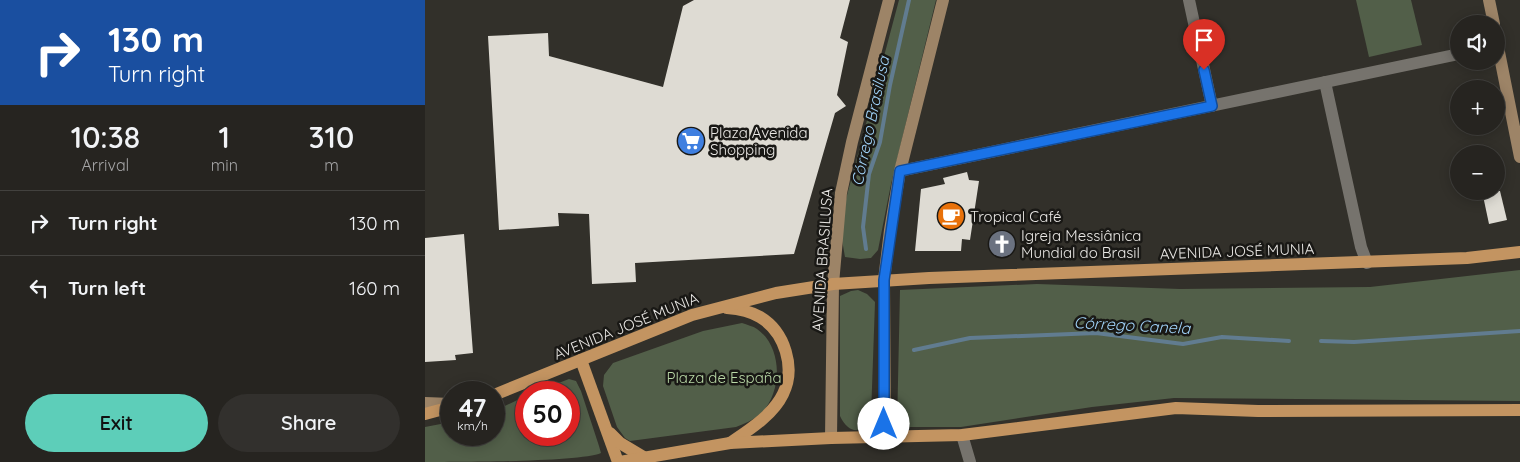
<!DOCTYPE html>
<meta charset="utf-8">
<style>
body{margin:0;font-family:Quicksand,sans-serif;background:#32302d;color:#f1f3f6;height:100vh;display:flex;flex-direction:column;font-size:19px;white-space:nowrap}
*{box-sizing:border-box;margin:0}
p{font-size:16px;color:#a4a4a5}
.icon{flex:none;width:28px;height:28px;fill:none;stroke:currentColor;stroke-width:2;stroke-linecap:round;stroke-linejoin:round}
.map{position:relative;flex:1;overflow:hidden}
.drawer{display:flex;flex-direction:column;background:#262420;width:425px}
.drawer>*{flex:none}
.hud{background:#1a4fa0;color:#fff;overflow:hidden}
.buttons{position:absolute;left:1025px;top:15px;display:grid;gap:10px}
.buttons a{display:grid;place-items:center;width:55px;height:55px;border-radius:50%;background:#262420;box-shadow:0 2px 12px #0003,0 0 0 1px #42413e;font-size:25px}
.speed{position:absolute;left:15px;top:381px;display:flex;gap:10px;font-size:25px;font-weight:700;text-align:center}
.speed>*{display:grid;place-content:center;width:65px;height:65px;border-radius:50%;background:#262420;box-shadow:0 2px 12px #0003,0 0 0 1px #42413e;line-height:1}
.speed small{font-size:12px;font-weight:400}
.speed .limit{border:8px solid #d22;background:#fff;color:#111}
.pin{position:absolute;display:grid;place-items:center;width:42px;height:42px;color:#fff;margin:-51px -21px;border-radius:50% 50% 50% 0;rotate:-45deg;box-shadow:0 0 5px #0007}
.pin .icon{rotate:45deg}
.me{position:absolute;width:55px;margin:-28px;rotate:0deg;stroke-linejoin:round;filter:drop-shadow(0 0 4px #0008)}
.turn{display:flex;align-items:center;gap:18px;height:105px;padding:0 25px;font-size:22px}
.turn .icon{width:65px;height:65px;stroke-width:2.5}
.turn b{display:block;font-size:35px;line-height:42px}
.eta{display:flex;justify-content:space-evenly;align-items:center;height:85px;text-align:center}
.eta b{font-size:30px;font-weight:600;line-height:35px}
.button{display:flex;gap:10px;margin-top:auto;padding:10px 25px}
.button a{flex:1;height:58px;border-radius:30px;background:#5dceb9;color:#111;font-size:20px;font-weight:600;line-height:58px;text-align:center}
.button a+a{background:#32302d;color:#f1f3f6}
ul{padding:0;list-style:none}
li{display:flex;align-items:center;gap:15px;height:65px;padding:0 25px;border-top:1px solid #42413e}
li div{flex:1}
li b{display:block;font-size:19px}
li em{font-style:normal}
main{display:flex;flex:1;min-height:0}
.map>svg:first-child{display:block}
.green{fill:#525f49}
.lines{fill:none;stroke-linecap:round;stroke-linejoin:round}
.stream{stroke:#617c90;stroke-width:4}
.building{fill:#dedbd3}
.street{stroke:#76736d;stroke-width:12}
.secondary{stroke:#9d8467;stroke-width:12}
.primary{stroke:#c39461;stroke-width:12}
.route-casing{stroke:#114b97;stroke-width:12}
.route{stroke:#1a73e8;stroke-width:9}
.labels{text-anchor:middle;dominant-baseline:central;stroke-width:5;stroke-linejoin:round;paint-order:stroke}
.poi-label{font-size:15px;fill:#e9e7e4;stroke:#191815;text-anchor:start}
.street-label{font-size:15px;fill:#e9e7e4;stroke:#191815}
.park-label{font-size:15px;fill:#b9d8a6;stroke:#191815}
.water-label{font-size:16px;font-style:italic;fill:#a0d2f8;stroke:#191815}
</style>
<main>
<section class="drawer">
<div class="hud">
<div class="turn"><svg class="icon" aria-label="right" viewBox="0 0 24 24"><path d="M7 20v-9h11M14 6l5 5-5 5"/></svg><div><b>130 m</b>Turn right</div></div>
</div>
<div class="eta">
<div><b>10:38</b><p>Arrival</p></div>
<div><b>1</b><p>min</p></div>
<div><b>310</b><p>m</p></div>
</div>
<ul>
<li><svg class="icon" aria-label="right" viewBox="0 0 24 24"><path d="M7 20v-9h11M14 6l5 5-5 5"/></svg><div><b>Turn right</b></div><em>130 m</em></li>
<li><svg class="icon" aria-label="left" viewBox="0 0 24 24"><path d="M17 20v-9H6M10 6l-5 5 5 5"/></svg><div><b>Turn left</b></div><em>160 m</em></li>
</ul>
<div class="button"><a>Exit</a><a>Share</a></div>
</section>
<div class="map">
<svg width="1095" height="462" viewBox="0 0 1095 462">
<rect width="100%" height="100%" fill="#32302a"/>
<g class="green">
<polygon points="474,0 511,0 466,184 453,250 446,258 435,259 420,257 417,240 421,199"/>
<polygon points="931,0 986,0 997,45 944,57"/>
<polygon points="1095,270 1095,401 749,398 667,407 536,427 472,427 475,290 612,284 755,289 945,287"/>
<path d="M433 290 442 294 450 302 446 416C439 436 423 434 415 416V296L426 291Z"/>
<path d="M317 323C322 325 328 326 332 329 358 347 358 393 335 414 328 420 319 424 311 427L205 441 200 438 192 427 178 386 179 375 188 363 278 331Z"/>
<path d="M144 379 151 381 156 391 174 446 176 453C156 462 32 462 0 462V427L26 422V435H69V411L101 396V435H144V392H110Z"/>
</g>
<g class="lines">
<g class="stream">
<polyline points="441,249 438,227 444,174 455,142 465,85 484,0"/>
<polyline points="896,341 929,342 1095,331"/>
<polyline points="489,350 545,338 671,333 758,344 797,337 864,341"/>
</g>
</g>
<g class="building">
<polygon points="269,0 425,0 415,38 423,42 412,95 421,106 410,113 369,254 210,263 211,282 167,284 164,214 133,213 134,226 74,230 63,36 123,33 124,56 238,87 258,6"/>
<polygon points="542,172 544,180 554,181 545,240 537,239 536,251 490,251 496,189 520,184 518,178"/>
<polygon points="1057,191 1075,191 1082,220 1064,224"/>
<polygon points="39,234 48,353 30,355 31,360 0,362 0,238"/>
</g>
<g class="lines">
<g class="street">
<polyline points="764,0 787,106"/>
<polyline points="900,82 936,247 942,263"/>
<polyline points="475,171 1034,54"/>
<polyline points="537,435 545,462"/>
</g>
<g class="secondary">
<polyline points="1064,0 1069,24"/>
<polyline points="1071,37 1095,157"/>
<polyline points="0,403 26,404"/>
<polyline points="460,436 459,280 465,230 475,171 518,0"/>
<polyline points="406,438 408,284 416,193 427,142 464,0"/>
</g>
<g class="primary">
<path d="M302 308C314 309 325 311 335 317 360 332 371 368 358 394 348 415 324 430 305 443"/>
<polyline points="156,360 193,462"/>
<polyline points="69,395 267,315 351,293 408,284 504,278 1042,258 1095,252"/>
<polyline points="0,414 26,407"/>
<polyline points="185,433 195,443 220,458"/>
<polyline points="195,462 305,443 406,438 537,435 751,408 833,411 1095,410"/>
</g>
</g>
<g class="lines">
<g class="route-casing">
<polyline id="route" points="459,424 459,280 475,171 787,106 779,70"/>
</g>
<use href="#route" class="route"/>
</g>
<defs>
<g id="supermarket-disc" transform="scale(1.4375)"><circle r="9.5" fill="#3f7fe0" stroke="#191815"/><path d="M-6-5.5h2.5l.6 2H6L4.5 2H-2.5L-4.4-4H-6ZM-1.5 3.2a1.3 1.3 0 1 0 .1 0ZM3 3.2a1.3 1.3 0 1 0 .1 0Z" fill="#fff"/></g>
<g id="cafe-disc" transform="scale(1.4375)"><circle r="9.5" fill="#e8710a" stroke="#191815"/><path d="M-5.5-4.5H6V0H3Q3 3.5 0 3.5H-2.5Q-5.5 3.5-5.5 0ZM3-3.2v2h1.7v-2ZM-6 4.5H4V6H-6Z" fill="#fff"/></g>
<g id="church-disc" transform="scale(1.4375)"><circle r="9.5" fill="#6b7280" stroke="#191815"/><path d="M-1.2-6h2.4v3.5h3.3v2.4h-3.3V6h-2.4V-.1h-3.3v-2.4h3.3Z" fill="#fff"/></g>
</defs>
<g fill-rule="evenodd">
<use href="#supermarket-disc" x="266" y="141"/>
<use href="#cafe-disc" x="526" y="216"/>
<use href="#church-disc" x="577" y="244"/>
</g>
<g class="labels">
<g class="poi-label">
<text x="285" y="132">Plaza Avenida<tspan x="285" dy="17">Shopping</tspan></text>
<text x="545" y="216">Tropical Café</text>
<text x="596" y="235">Igreja Messiânica<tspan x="596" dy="17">Mundial do Brasil</tspan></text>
</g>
<g class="street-label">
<text transform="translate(812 251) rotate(-2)">AVENIDA JOSÉ MUNIA</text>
<text transform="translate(397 260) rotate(-86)">AVENIDA BRASILUSA</text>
<text transform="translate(201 326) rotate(-22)">AVENIDA JOSÉ MUNIA</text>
</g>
<g class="park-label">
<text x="299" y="377">Plaza de España</text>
</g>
<g class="water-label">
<text transform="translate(445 121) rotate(-78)">Córrego Brasilusa</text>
<text transform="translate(707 325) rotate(3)">Córrego Canela</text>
</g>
</g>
</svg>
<div class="buttons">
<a><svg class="icon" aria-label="sound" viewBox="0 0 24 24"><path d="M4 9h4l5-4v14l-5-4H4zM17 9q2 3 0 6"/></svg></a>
<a>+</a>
<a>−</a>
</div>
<div class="speed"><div>47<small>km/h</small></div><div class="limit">50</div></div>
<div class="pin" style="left:779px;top:70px;background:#d93025"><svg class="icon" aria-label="arrive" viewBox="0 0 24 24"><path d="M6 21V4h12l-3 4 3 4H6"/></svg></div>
<svg class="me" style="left:459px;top:424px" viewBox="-20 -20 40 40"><circle r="19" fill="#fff"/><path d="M0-13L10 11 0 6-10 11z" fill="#1a73e8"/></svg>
</div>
</main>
